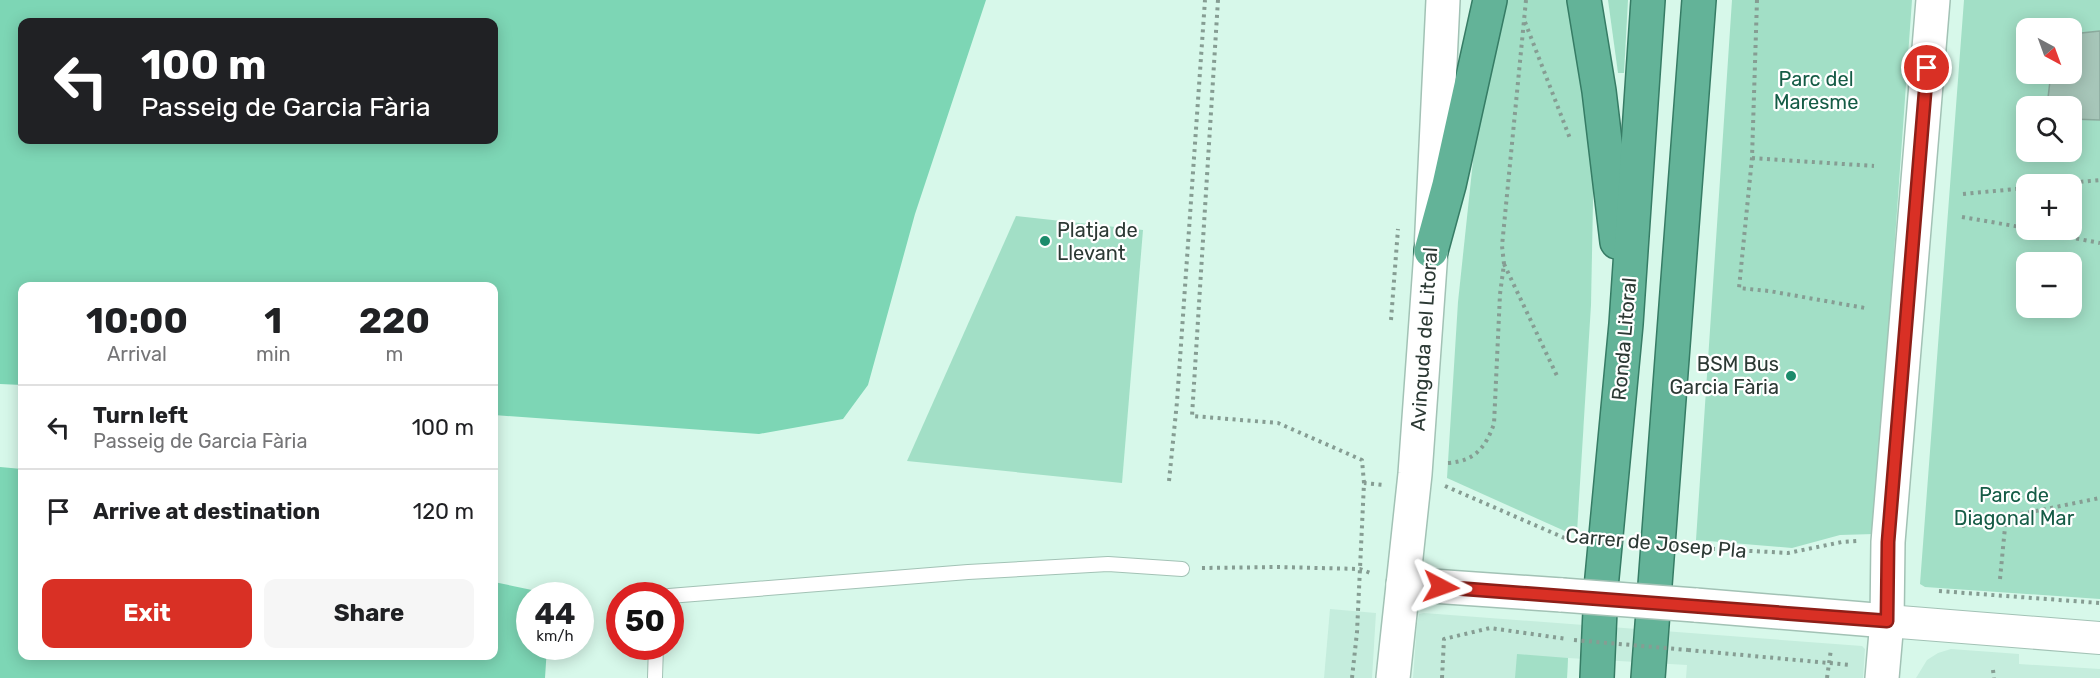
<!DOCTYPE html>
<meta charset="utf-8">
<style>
body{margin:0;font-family:Rubik,sans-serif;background:#f6f6f6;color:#202124;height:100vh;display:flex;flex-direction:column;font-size:22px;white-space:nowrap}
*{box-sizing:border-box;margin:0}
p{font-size:20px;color:#757577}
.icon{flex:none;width:33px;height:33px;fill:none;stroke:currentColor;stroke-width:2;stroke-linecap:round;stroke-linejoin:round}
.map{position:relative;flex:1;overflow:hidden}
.details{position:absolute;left:18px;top:282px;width:480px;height:378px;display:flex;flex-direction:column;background:#fff;border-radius:12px;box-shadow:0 3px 15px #0003}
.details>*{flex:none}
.guide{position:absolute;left:18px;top:18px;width:480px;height:126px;border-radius:12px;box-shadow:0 3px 15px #0003;background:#202124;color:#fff;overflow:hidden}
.needle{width:39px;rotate:139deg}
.tools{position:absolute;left:2016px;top:18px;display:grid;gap:12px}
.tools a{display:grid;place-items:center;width:66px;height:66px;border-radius:12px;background:#fff;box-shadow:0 3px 15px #0003;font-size:30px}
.speed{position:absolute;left:516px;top:582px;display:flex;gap:12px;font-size:30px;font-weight:700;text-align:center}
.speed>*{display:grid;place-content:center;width:78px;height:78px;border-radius:50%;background:#fff;box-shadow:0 3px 15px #0003;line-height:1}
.speed small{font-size:15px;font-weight:400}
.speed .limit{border:9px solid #d22;background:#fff;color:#111}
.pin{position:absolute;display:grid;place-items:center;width:51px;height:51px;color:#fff;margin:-26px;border:3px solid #fff;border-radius:50%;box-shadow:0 2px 6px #0007}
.me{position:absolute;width:66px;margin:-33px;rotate:94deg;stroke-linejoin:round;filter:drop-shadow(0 0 4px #0008)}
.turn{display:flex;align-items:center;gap:21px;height:126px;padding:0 24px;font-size:27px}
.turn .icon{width:78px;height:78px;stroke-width:2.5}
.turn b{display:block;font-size:42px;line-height:51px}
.eta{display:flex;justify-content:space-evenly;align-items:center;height:102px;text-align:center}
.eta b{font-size:36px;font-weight:700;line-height:42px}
.primary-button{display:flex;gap:12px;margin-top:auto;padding:12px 24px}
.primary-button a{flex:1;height:69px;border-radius:12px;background:#d93025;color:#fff;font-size:24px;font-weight:700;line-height:69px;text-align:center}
.primary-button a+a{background:#f6f6f6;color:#202124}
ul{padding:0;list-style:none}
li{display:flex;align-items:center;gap:18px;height:84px;padding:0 24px;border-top:2px solid #e0e0e0}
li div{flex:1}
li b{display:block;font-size:22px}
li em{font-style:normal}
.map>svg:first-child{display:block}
.built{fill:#c5eddd}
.green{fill:#a2dfc6;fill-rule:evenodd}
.water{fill:#7dd6b5;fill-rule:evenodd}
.building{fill:#a7c6b9;stroke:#8cab9e;stroke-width:1.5}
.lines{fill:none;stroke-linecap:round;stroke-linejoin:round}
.service-casing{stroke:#a2c2b5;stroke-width:16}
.tertiary-casing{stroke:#a2c2b5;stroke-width:34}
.secondary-casing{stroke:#a2c2b5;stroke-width:36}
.trunk-casing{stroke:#367c65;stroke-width:36}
.path{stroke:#869d93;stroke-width:4;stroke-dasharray:3 4.5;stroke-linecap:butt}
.service{stroke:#fff;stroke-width:14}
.tertiary{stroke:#fff;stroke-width:32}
.secondary{stroke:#fff;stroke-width:33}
.trunk{stroke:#63b398;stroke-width:33}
.secondary-bridge-casing{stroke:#a2c2b5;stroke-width:36;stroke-linecap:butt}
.path-bridge{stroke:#869d93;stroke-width:4;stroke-dasharray:3 4.5;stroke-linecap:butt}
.secondary-bridge{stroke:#fff;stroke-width:33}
.route-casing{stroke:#8d1f18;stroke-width:15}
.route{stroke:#d93025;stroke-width:10}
.poi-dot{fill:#1b8b6b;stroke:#fff;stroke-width:2}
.labels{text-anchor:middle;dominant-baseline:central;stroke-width:4.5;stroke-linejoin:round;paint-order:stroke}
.park-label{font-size:20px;fill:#155c46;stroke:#fff}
.poi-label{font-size:20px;fill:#2c3934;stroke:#fff;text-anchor:start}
.street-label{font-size:20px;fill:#2c3934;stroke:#fff}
</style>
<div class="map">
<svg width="2100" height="678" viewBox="0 0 2100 678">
<rect width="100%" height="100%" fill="#d7f8ea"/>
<g class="built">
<polygon points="1330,609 1376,613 1372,678 1324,678"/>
<polygon points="1424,613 1862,646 1865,649 1863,678 1686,678 1687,665 1568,658 1567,678 1413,678 1417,624 1419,614"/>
<polygon points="1951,649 2019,654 2019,664 2100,669 2100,678 1916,678 1927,660 1938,653"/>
</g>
<g class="green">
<polygon points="1501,0 1578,0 1594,150 1591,305 1577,532 1567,532 1447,478 1458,302 1475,142"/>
<polygon points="1608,0 1628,0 1624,73 1618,73"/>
<polygon points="1732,0 1912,0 1874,534 1840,535 1792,548 1696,540"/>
<path d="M1964 0H2100V599L1925 587 1920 584ZM2026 28H2072V74H2026ZM2026 106H2072V152H2026ZM2026 184H2072V230H2026ZM2026 262H2072V308H2026Z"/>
<polygon points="1016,216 1143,230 1122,483 907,461"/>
<polygon points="1517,654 1568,658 1567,678 1515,678"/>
</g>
<g class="water">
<path d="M0 0H986L915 214 868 385 843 419 759 434 494 415V286H22V385L0 384ZM22 22H494V140H22Z"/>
<polygon points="0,467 22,469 22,656 494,656 494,582 551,594 551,595 530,596 530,646 547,647 545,678 0,678"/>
</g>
<polygon class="building" points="2100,31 2100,120 2072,119 2072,106 2047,106 2050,81 2064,82 2063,74 2072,74 2072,34"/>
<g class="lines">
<g class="service-casing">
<g id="service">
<polyline points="669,596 968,572 1108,564 1182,569"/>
<polyline points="655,678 656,646"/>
</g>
</g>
<g class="tertiary-casing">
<polyline id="tertiary" points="1887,621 2100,638"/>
</g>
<g class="secondary-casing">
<g id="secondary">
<polyline points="1403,584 1562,595"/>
<polyline points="1695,605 1887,621"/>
<polyline points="1393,678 1415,474 1431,251 1443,0"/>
<polyline points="1882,678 1887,621 1888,542 1933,0"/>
</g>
</g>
<g class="trunk-casing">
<g id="trunk">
<polyline points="1584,0 1599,91 1617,242"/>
<polyline points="1431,251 1449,185 1490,0"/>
<polyline points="1597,678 1601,588 1626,324 1648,0"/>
<polyline points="1648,678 1699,0"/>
</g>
</g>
<g class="path">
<polyline points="1218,0 1192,416 1278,423 1362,460 1364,483"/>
<polyline points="1757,0 1752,158 1739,288 1769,291 1865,308"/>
<polyline points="1525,22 1571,141"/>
<polyline points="1752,158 1874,166"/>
<polyline points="2058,184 2100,180"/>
<polyline points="1963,194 2026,188"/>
<polyline points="1962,217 2026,228"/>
<polyline points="2032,230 2100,243"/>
<polyline points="1504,264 1558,378"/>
<polyline points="1391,320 1398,229"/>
<path d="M1448 463C1475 461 1485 448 1494 424L1500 294 1504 264 1502 246 1526 0"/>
<polyline points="1169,481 1177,402 1205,0"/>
<polyline points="1445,486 1567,539"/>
<polyline points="1962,526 2100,498"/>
<polyline points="1697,548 1788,553 1842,542 1857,541"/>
<polyline points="1202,568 1279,567 1360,569 1373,574"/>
<polyline points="2000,579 2006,517"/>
<polyline points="1939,591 2100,603"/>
<polyline points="1688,650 1851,665"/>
<polyline points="1993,670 1994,678"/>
<polyline points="1352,678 1357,632 1364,483 1384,485"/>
<polyline points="1442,678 1444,639 1490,628 1567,639"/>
<polyline points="1827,678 1831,649"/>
</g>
<use href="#service" class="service"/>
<use href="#tertiary" class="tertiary"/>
<use href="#secondary" class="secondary"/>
<use href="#trunk" class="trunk"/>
<g class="secondary-bridge-casing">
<polyline id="secondary-bridge" points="1562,595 1695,605"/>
</g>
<g class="path-bridge">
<polyline points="1567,539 1697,548"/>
<polyline points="1574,640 1688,650"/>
</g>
<use href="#secondary-bridge" class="secondary-bridge"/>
</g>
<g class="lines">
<g class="route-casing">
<polyline id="route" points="1441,587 1887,621 1888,542 1927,68"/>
</g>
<use href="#route" class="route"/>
</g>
<g class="poi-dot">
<circle cx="1045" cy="241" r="6"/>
<circle cx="1791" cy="376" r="6"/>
</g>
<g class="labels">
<g class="park-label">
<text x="1816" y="79">Parc del<tspan x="1816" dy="23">Maresme</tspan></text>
<text x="2014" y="495">Parc de<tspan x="2014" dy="23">Diagonal Mar</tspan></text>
</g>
<g class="poi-label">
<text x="1057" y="230">Platja de<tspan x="1057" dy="23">Llevant</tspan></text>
<text x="1779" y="364" text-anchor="end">BSM Bus<tspan x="1779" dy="23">Garcia Fària</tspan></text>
</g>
<g class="street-label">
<text transform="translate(1424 339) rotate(-86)">Avinguda del Litoral</text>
<text transform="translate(1624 339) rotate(-85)">Ronda Litoral</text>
<text transform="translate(1656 543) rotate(5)">Carrer de Josep Pla</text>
</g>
</g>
</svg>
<div class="tools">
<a><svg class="needle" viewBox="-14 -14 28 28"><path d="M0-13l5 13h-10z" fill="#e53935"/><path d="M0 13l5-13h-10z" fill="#757577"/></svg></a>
<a><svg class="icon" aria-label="search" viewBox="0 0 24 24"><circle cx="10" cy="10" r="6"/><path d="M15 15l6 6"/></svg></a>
<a>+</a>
<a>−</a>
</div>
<div class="speed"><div>44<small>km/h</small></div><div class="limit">50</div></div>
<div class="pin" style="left:1927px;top:68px;background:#d93025"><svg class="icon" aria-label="arrive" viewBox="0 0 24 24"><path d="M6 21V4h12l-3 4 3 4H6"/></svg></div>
<svg class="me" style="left:1441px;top:587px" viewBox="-20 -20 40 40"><path d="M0-17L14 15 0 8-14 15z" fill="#d93025" stroke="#fff" stroke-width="4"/></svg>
<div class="guide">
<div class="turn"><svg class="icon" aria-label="left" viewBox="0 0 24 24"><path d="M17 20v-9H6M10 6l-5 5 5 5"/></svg><div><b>100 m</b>Passeig de Garcia Fària</div></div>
</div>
<section class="details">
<div class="eta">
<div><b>10:00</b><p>Arrival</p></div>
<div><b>1</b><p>min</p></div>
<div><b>220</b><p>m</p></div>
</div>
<ul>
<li><svg class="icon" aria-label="left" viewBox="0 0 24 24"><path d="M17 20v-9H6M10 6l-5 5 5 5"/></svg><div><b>Turn left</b><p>Passeig de Garcia Fària</p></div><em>100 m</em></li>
<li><svg class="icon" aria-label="arrive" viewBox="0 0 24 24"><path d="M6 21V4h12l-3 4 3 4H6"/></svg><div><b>Arrive at destination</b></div><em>120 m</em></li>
</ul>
<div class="primary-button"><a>Exit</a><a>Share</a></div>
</section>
</div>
